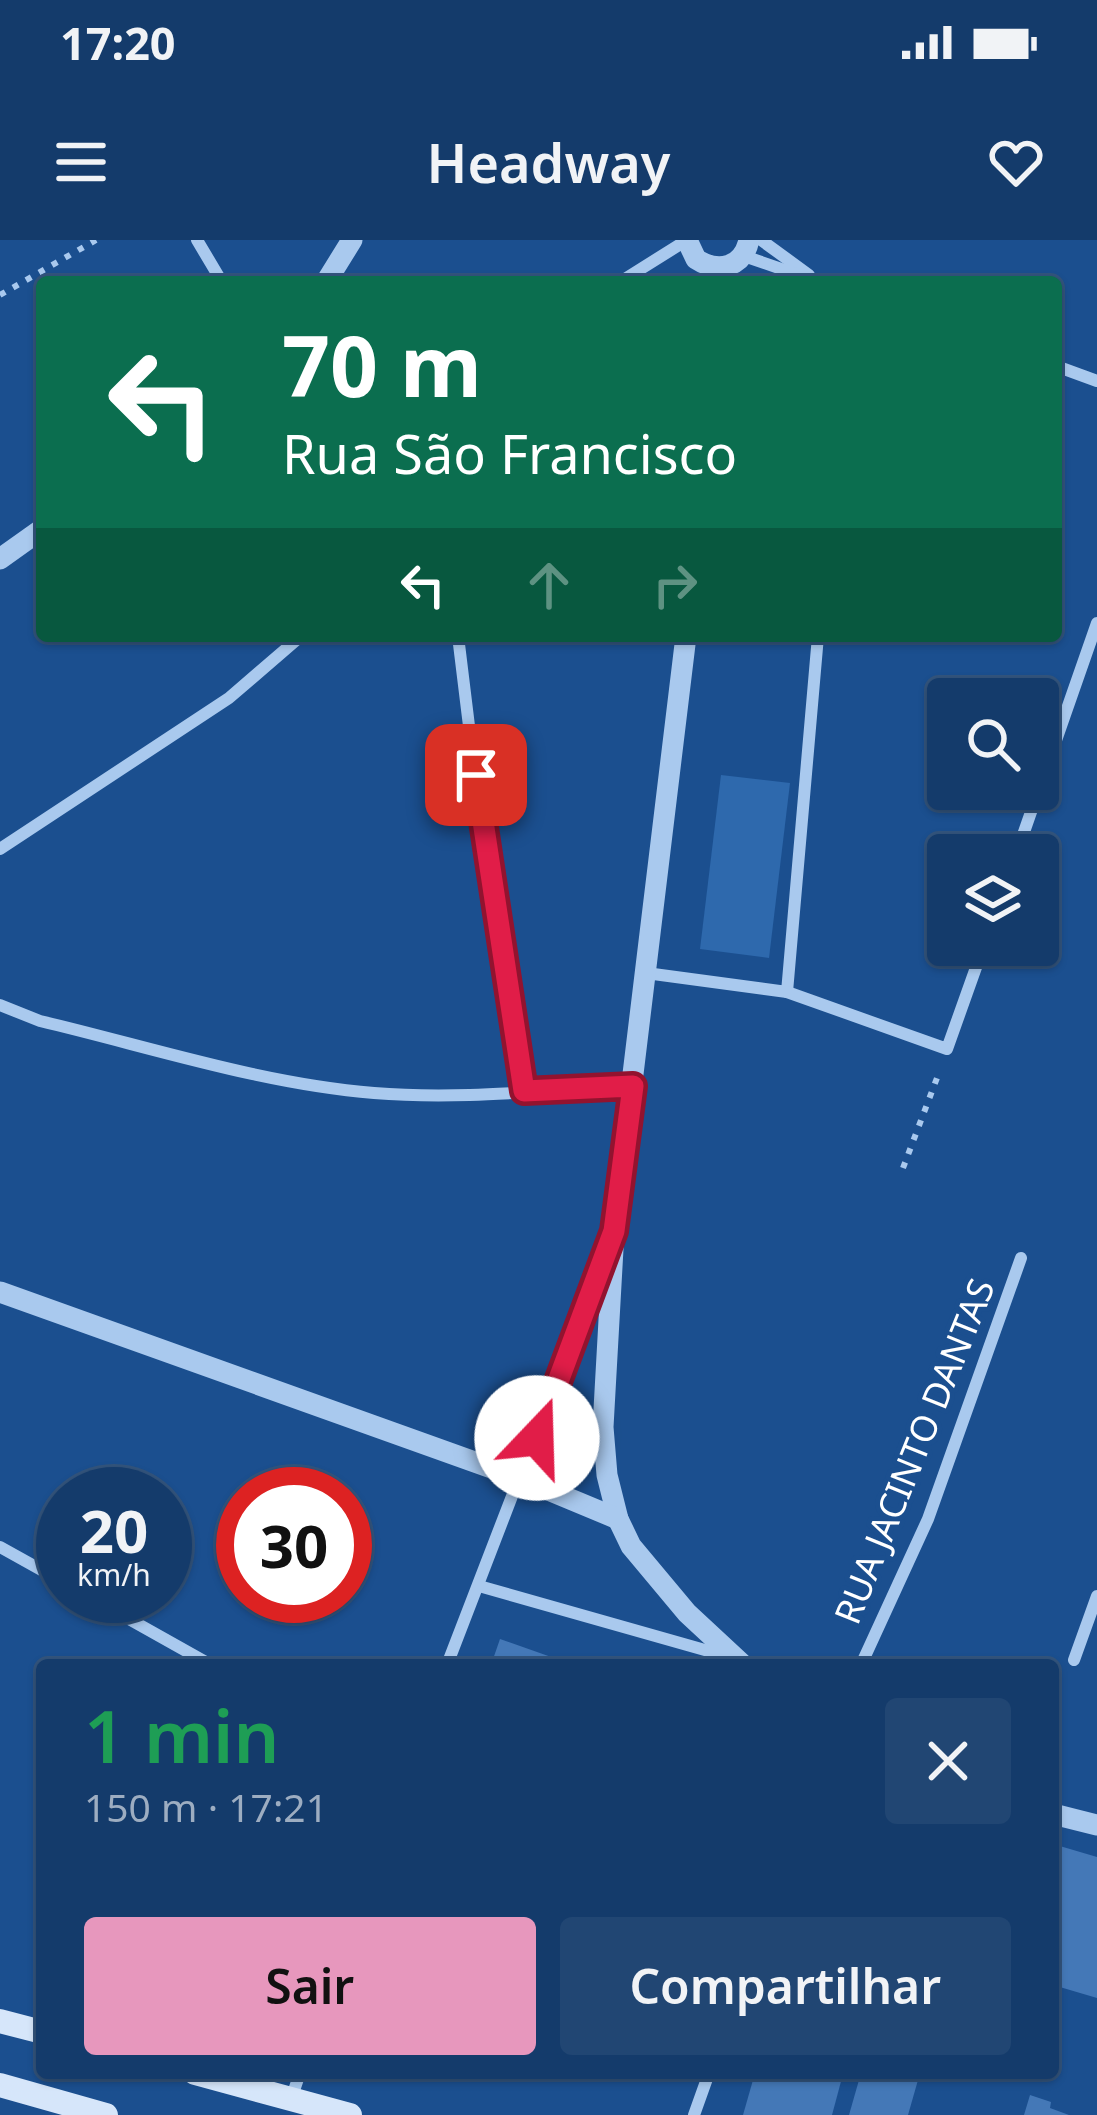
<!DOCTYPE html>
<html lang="pt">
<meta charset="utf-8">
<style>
body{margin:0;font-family:"Noto Sans",sans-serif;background:#214673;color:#f1f3f6;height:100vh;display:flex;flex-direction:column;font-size:45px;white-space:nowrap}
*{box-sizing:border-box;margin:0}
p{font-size:39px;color:#9dadc1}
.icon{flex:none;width:66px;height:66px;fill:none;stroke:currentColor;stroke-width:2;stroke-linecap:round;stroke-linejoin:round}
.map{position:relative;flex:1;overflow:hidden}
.panel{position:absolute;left:36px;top:1419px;width:1023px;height:420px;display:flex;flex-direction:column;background:#143b6b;border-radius:12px;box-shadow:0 3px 9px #0004,0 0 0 3px #33557e}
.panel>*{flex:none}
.hud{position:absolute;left:36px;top:36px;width:1026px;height:366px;border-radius:12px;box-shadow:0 3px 9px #0004,0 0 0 3px #33557e;background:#0b6e4f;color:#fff;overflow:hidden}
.fabs{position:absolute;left:927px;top:438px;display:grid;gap:24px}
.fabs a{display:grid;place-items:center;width:132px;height:132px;border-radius:12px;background:#143b6b;box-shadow:0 3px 9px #0004,0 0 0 3px #33557e;font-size:60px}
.speed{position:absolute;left:36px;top:1227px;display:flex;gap:24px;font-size:60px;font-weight:700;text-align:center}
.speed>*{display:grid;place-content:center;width:156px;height:156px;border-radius:50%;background:#143b6b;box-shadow:0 3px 9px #0004,0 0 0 3px #33557e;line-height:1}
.speed small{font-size:30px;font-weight:400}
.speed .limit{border:18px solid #d22;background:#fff;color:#111}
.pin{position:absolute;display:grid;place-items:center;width:102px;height:102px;color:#fff;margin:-51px;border-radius:24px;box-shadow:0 6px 18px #0006}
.me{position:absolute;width:132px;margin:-66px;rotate:21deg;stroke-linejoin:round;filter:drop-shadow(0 0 9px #0008)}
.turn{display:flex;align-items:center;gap:42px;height:252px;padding:0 48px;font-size:54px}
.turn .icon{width:156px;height:156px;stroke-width:2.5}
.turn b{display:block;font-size:84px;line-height:102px}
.lanes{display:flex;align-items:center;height:114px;padding:0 48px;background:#0003;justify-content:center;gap:60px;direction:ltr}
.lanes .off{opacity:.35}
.round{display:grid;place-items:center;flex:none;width:126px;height:126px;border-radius:12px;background:#214673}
.head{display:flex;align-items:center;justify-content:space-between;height:204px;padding:0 48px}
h1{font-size:72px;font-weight:600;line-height:90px;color:#1e9e55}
.button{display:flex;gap:24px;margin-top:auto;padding:24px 48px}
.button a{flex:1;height:138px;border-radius:12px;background:#e797bd;color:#111;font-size:48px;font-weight:600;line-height:138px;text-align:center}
.button a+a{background:#214673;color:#f1f3f6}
.status{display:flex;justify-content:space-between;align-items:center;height:84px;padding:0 60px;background:#143b6b;direction:ltr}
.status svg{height:33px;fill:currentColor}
header{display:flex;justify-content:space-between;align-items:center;height:156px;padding:0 48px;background:#143b6b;font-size:54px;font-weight:600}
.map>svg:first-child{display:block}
.green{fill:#2e69ad}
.building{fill:#4478b7}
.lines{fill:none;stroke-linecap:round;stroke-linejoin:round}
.path{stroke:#a9c9ee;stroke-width:6;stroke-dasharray:6 9;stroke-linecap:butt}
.minor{stroke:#a9c9ee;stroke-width:12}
.tertiary{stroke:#a9c9ee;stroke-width:21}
.secondary{stroke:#d6e6fa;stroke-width:24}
.route-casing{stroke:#92132f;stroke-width:30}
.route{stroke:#e11d48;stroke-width:21}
.labels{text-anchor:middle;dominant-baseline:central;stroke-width:10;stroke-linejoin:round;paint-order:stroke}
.street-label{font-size:36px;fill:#fff;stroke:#1b4f8f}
</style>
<div class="status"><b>17:20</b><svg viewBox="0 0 49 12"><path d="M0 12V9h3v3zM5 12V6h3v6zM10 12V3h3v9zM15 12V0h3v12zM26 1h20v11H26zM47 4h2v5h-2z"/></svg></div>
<header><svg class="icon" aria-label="menu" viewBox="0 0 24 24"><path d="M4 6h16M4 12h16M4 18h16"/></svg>Headway<svg class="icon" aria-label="heart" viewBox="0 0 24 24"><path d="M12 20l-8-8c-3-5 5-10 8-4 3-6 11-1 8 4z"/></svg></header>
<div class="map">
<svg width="1097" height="1875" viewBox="0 0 1097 1875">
<rect width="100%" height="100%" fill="#1b4f8f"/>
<polygon class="green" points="721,535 790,543 769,718 700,709"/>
<g class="building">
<polygon points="500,1399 571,1424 571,1425 491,1425"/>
<polygon points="1053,1604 1097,1617 1097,1758 1053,1745"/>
<polygon points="755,1833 840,1833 843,1834 832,1875 743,1875"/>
<polygon points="861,1833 920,1833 908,1875 849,1875"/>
<polygon points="1030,1855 1051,1862 1050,1868 1069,1875 1024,1875"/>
</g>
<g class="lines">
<g class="path">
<polyline points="0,55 96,0"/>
<polyline points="903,928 940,830"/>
</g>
<g class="minor">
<polyline points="197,0 222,42"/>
<polyline points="761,0 809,35"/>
<polyline points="744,16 819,42"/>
<polyline points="620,42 687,0"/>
<polyline points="1056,126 1097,141"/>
<polyline points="458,396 475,535 524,851"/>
<polyline points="0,609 229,458 301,396"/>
<polyline points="1016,615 1097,383"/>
<polyline points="646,733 787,752 818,396"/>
<polyline points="787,752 947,809 984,705"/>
<path d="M0 765 40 781C150 807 262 844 374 853 460 860 547 850 633 846"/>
<polyline points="0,1307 63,1342"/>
<polyline points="479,1346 726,1416"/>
<polyline points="88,1356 211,1425"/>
<polyline points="1074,1420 1097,1356"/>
<polyline points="447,1425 606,1012"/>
<polyline points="861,1425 928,1279 1021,1018"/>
<polyline points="291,1859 300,1833"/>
<polyline points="694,1875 709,1833"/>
</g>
<g class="tertiary">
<path d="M687 0 696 19C719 34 743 27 749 0"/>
<polyline points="326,42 352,0"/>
<polyline points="0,319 42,289"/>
<polyline points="686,396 614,991 603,1187 607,1235 618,1279 631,1306 687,1373 743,1425"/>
<polyline points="0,1052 522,1239 618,1279"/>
<polyline points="1053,1574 1097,1585"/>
</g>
<g class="secondary">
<polyline points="0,1781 42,1792"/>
<polyline points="195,1833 350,1875"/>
<polyline points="0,1845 106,1875"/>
</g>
</g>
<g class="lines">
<g class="route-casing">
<polyline id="route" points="476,535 524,851 633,846 614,991 537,1198"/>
</g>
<use href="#route" class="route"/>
</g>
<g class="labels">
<g class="street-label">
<text transform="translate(914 1211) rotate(-68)">RUA JACINTO DANTAS</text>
</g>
</g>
</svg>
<div class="fabs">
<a><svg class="icon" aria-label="search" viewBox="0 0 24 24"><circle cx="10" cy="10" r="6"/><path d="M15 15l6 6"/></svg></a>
<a><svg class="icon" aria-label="layers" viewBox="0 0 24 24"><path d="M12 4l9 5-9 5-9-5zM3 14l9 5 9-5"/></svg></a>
</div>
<div class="speed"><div>20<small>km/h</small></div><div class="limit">30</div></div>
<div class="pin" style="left:476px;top:535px;background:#d93025"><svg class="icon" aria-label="arrive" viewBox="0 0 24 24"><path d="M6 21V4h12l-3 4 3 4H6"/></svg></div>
<svg class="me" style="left:537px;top:1198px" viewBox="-20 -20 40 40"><circle r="19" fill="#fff"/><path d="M0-13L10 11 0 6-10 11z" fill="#e11d48"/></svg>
<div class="hud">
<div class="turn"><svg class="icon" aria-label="left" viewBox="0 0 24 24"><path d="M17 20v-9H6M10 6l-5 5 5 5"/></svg><div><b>70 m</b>Rua São Francisco</div></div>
<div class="lanes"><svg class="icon" aria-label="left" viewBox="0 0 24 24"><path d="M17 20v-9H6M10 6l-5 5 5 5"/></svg><svg class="icon off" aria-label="ahead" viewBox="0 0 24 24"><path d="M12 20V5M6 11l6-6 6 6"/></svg><svg class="icon off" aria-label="right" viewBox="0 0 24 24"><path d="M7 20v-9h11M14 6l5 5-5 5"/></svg></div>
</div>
<section class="panel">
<div class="head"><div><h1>1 min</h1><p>150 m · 17:21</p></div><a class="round"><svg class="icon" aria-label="close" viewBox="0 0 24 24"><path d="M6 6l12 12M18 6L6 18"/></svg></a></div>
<div class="button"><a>Sair</a><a>Compartilhar</a></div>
</section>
</div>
